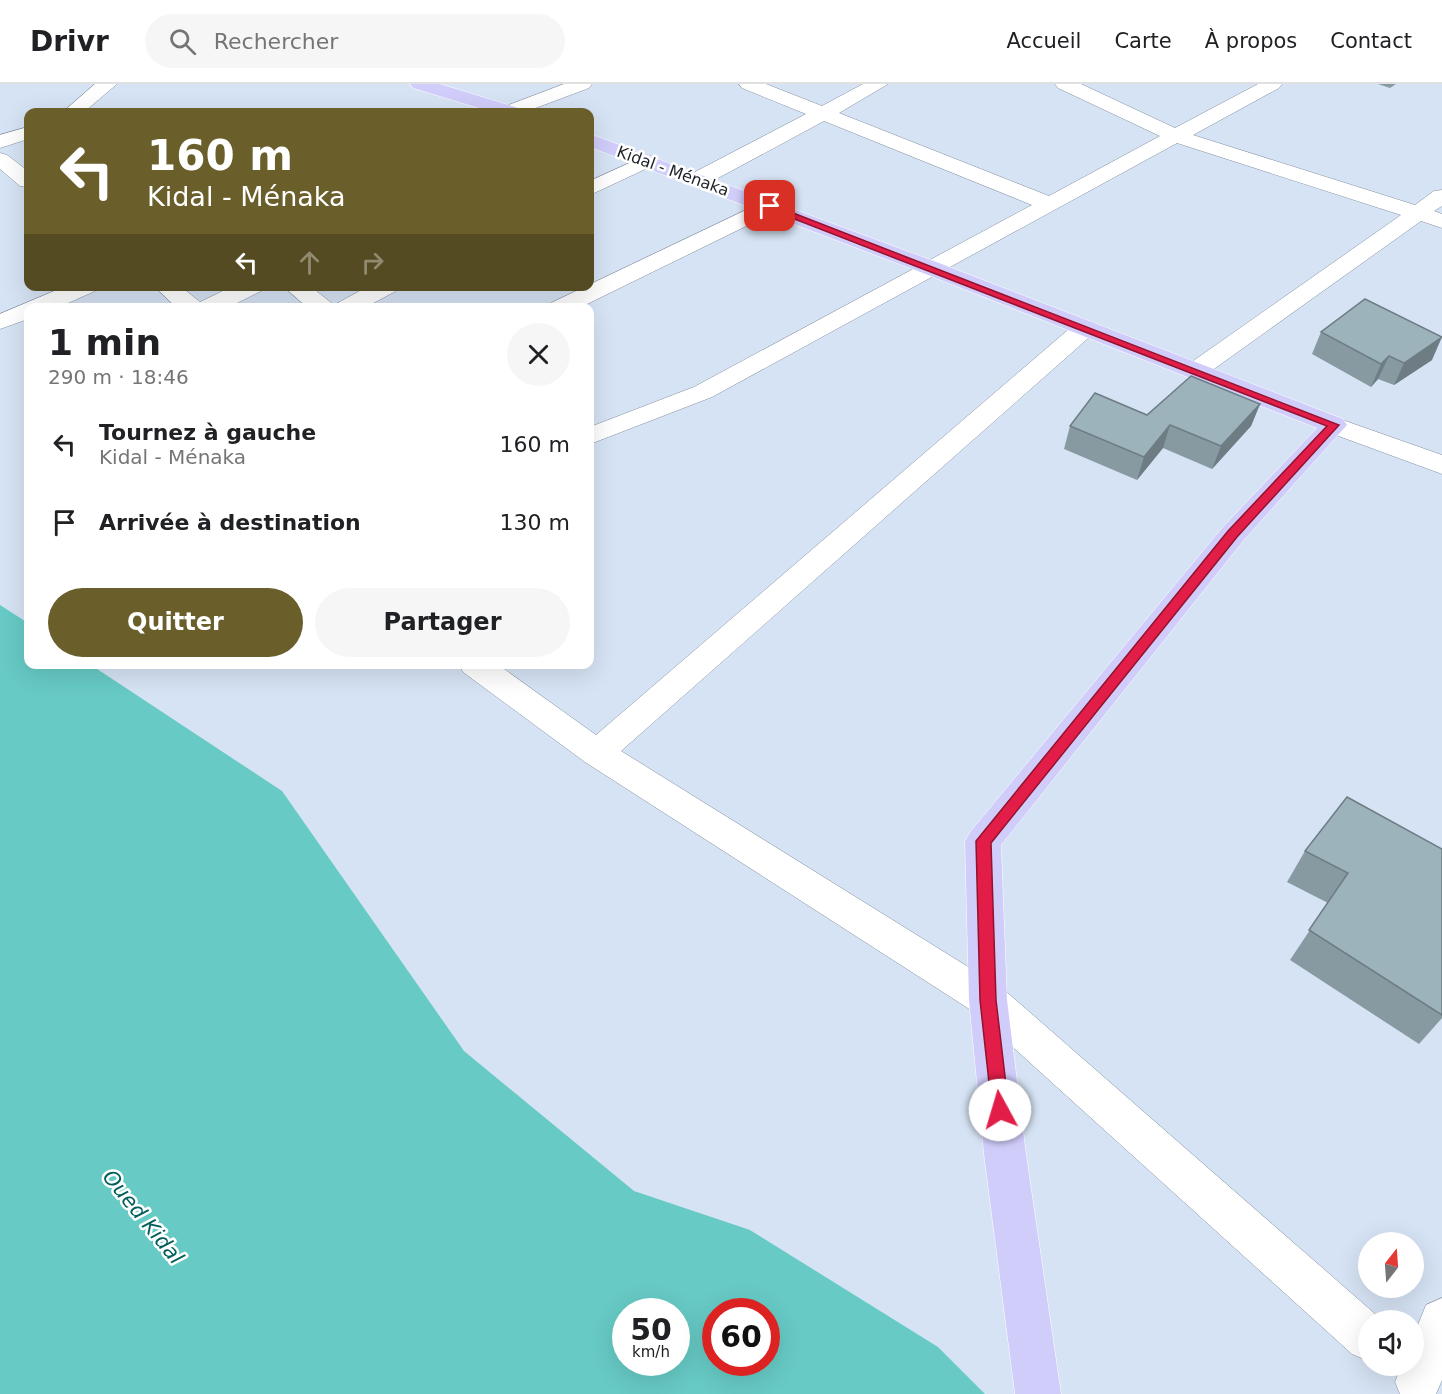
<!DOCTYPE html>
<html lang="fr">
<meta charset="utf-8">
<style>
body{margin:0;font-family:"DejaVu Sans",sans-serif;background:#f6f6f6;color:#202124;height:100vh;display:flex;flex-direction:column;font-size:22px;white-space:nowrap}
*{box-sizing:border-box;margin:0}
p{font-size:20px;color:#757577}
.icon{flex:none;width:33px;height:33px;fill:none;stroke:currentColor;stroke-width:2;stroke-linecap:round;stroke-linejoin:round}
.map{position:relative;flex:1;overflow:hidden}
.panel{position:absolute;left:24px;top:219px;width:570px;height:366px;display:flex;flex-direction:column;background:#fff;border-radius:12px;box-shadow:0 6px 24px #0002}
.panel>*{flex:none}
.banner{position:absolute;left:24px;top:24px;width:570px;height:183px;border-radius:12px;box-shadow:0 6px 24px #0002;background:#6a5e2b;color:#fff;overflow:hidden}
.needle{width:39px;rotate:17deg}
.controls{position:absolute;left:1358px;top:1148px;display:grid;gap:12px}
.controls a{display:grid;place-items:center;width:66px;height:66px;border-radius:50%;background:#fff;box-shadow:0 6px 24px #0002;font-size:30px}
.speed{position:absolute;left:612px;top:1214px;display:flex;gap:12px;font-size:30px;font-weight:700;text-align:center}
.speed>*{display:grid;place-content:center;width:78px;height:78px;border-radius:50%;background:#fff;box-shadow:0 6px 24px #0002;line-height:1}
.speed small{font-size:15px;font-weight:400}
.speed .limit{border:9px solid #d22;background:#fff;color:#111}
.pin{position:absolute;display:grid;place-items:center;width:51px;height:51px;color:#fff;margin:-26px;border-radius:12px;box-shadow:0 3px 9px #0006}
.me{position:absolute;width:66px;margin:-33px;rotate:354deg;stroke-linejoin:round;filter:drop-shadow(0 0 4px #0008)}
.turn{display:flex;align-items:center;gap:21px;height:126px;padding:0 24px;font-size:27px}
.turn .icon{width:78px;height:78px;stroke-width:2.5}
.turn b{display:block;font-size:42px;line-height:51px}
.lanes{display:flex;align-items:center;height:57px;padding:0 24px;background:#0003;justify-content:center;gap:30px;direction:ltr}
.lanes .off{opacity:.35}
.round{display:grid;place-items:center;flex:none;width:63px;height:63px;border-radius:32px;background:#f6f6f6}
.overview{display:flex;align-items:center;justify-content:space-between;height:102px;padding:0 24px}
h1{font-size:36px;font-weight:800;line-height:45px}
.cta{display:flex;gap:12px;margin-top:auto;padding:12px 24px}
.cta a{flex:1;height:69px;border-radius:36px;background:#6a5e2b;color:#fff;font-size:24px;font-weight:800;line-height:69px;text-align:center}
.cta a+a{background:#f6f6f6;color:#202124}
ul{padding:0;list-style:none}
li{display:flex;align-items:center;gap:18px;height:78px;padding:0 24px}
li div{flex:1}
li b{display:block;font-size:22px}
li em{font-style:normal}
header{display:flex;align-items:center;gap:36px;box-sizing:border-box;height:84px;padding:0 30px;background:#fff;border-bottom:2px solid #e0e0e0}
header strong{font-size:28px}
nav{display:flex;gap:33px;margin-inline-start:auto;font-size:21px}
.search{width:420px;height:54px;background:#f6f6f6;display:flex;align-items:center;gap:15px;box-sizing:border-box;padding:0 21px;border-radius:33px;color:#757577;font-size:22px}
.map>svg:first-child{display:block}
.water{fill:#67cac5;fill-rule:evenodd}
.lines{fill:none;stroke-linecap:round;stroke-linejoin:round}
.street-casing{stroke:#8490a0;stroke-width:1}
.primary-casing{stroke:#fff;stroke-width:1}
.street{fill:#fff;fill-rule:evenodd}
.primary{fill:#d0cdfb;fill-rule:evenodd}
.wall{fill:#879aa2}
.shaded-wall{fill:#6e7d84}
.building{fill:#9db3bc;stroke:#6e7d84;stroke-width:1.5}
.route{fill:#e11d48;stroke:#92132f;stroke-width:1.5}
.labels{text-anchor:middle;dominant-baseline:central;stroke-width:5;stroke-linejoin:round;paint-order:stroke}
.street-label{font-size:16px;fill:#1b2026;stroke:#fff}
.near-water-label{font-size:21px;font-style:italic;fill:#025e5b;stroke:#fff}
</style>
<header>
<strong>Drivr</strong>
<div class="search"><svg class="icon" aria-label="search" viewBox="0 0 24 24"><circle cx="10" cy="10" r="6"/><path d="M15 15l6 6"/></svg>Rechercher</div>
<nav><a>Accueil</a><a>Carte</a><a>À propos</a><a>Contact</a></nav>
</header>
<div class="map">
<svg width="1442" height="1310" viewBox="0 0 1442 1310">
<rect width="100%" height="100%" fill="#d6e3f4"/>
<path class="water" d="M0 521 28 539V580L91 581 282 707 464 967 634 1107 750 1146 938 1263 985 1310H0ZM626 1227H676V1278H626ZM716 1227H766V1278H716Z"/>
<g class="lines">
<g class="street-casing">
<g id="street">
<polygon points="95,0 117,0 84,28 63,28"/>
<polygon points="564,0 592,0 589,4 525,28 498,28 501,24"/>
<polygon points="739,0 766,0 822,22 863,0 888,0 839,29 1049,112 1160,52 1058,4 1055,0 1081,0 1175,44 1258,0 1282,0 1279,4 1193,51 1415,121 1434,107 1442,106 1442,122 1434,127 1442,130 1442,144 1421,137 1204,292 1195,295 1186,292 1182,287 1186,282 1401,131 1177,59 712,313 590,360 590,343 694,303 1032,121 824,37 707,100 691,100 688,95 691,90 806,30 742,4"/>
<polygon points="28,43 28,55 0,64 0,51"/>
<polygon points="0,69 7,71 28,87 28,103 20,102 0,85"/>
<polygon points="647,71 654,73 657,77 654,81 590,111 590,97"/>
<polygon points="769,115 777,117 780,122 777,127 579,224 547,224 551,219"/>
<polygon points="66,202 98,202 95,207 57,224 28,224 28,235 0,245 0,230"/>
<polygon points="154,202 180,202 200,218 233,202 264,202 261,207 227,224 177,224"/>
<polygon points="283,202 310,202 334,221 369,202 399,202 396,207 364,224 308,224"/>
<polygon points="1085,237 1094,239 1097,244 1094,249 621,667 1002,904 1382,1236 1368,1236 1368,1277 1352,1270 974,928 585,678 463,588 459,580 497,580 596,651 1076,239"/>
<polygon points="1334,333 1442,371 1442,390 1325,347 1321,341 1325,335"/>
<polygon points="1442,1214 1442,1296 1436,1310 1400,1310 1395,1298 1402,1281 1413,1281 1413,1253 1426,1221"/>
</g>
</g>
<g class="primary-casing">
<g id="primary">
<polygon points="410,0 440,0 518,24 521,28 492,28 413,4"/>
<polygon points="590,50 939,179 1343,335 1347,341 1243,457 1001,761 1007,916 1026,1070 1061,1310 1015,1310 984,1070 969,916 965,757 971,747 1223,443 1317,344 923,189 590,63"/>
</g>
</g>
<use href="#street" class="street"/>
<use href="#primary" class="primary"/>
</g>
<g class="wall">
<polygon points="1378,0 1396,0 1390,4"/>
<polygon points="1321,248 1432,276 1394,301 1378,295 1371,303 1312,270"/>
<polygon points="1260,320 1251,342 1212,385 1163,364 1137,396 1064,365 1070,342 1147,331"/>
<polygon points="1442,765 1442,934 1419,960 1290,876 1328,819 1287,798 1305,767"/>
</g>
<g class="shaded-wall">
<polygon points="1442,253 1432,276 1394,301 1404,279"/>
<polygon points="1389,272 1378,295 1371,303 1381,280"/>
<polygon points="1260,320 1251,342 1212,385 1221,362"/>
<polygon points="1170,341 1163,364 1137,396 1144,373"/>
</g>
<g class="building">
<polygon points="1365,215 1442,253 1404,279 1389,272 1381,280 1321,248"/>
<polygon points="1191,292 1260,320 1221,362 1170,341 1144,373 1070,342 1095,309 1147,331"/>
<polygon points="1347,713 1442,765 1442,931 1309,846 1348,789 1305,767"/>
</g>
<polygon class="route" points="770,120 1339,341 1237,453 991,759 996,916 1009,1026 1006,1031 1000,1034 994,1031 992,1026 980,916 976,757 1228,447 1327,342 766,124 765,122"/>
<g class="labels">
<g class="street-label">
<text transform="translate(673 87) rotate(20)">Kidal - Ménaka</text>
</g>
<g class="near-water-label">
<text transform="translate(143 1133) rotate(51)">Oued Kidal</text>
</g>
</g>
</svg>
<div class="controls">
<a><svg class="needle" viewBox="-14 -14 28 28"><path d="M0-13l5 13h-10z" fill="#e53935"/><path d="M0 13l5-13h-10z" fill="#757577"/></svg></a>
<a><svg class="icon" aria-label="sound" viewBox="0 0 24 24"><path d="M4 9h4l5-4v14l-5-4H4zM17 9q2 3 0 6"/></svg></a>
</div>
<div class="speed"><div>50<small>km/h</small></div><div class="limit">60</div></div>
<div class="pin" style="left:770px;top:122px;background:#d93025"><svg class="icon" aria-label="arrive" viewBox="0 0 24 24"><path d="M6 21V4h12l-3 4 3 4H6"/></svg></div>
<svg class="me" style="left:1000px;top:1026px" viewBox="-20 -20 40 40"><circle r="19" fill="#fff"/><path d="M0-13L10 11 0 6-10 11z" fill="#e11d48"/></svg>
<div class="banner">
<div class="turn"><svg class="icon" aria-label="left" viewBox="0 0 24 24"><path d="M17 20v-9H6M10 6l-5 5 5 5"/></svg><div><b>160 m</b>Kidal - Ménaka</div></div>
<div class="lanes"><svg class="icon" aria-label="left" viewBox="0 0 24 24"><path d="M17 20v-9H6M10 6l-5 5 5 5"/></svg><svg class="icon off" aria-label="ahead" viewBox="0 0 24 24"><path d="M12 20V5M6 11l6-6 6 6"/></svg><svg class="icon off" aria-label="right" viewBox="0 0 24 24"><path d="M7 20v-9h11M14 6l5 5-5 5"/></svg></div>
</div>
<section class="panel">
<div class="overview"><div><h1>1 min</h1><p>290 m · 18:46</p></div><a class="round"><svg class="icon" aria-label="close" viewBox="0 0 24 24"><path d="M6 6l12 12M18 6L6 18"/></svg></a></div>
<ul>
<li><svg class="icon" aria-label="left" viewBox="0 0 24 24"><path d="M17 20v-9H6M10 6l-5 5 5 5"/></svg><div><b>Tournez à gauche</b><p>Kidal - Ménaka</p></div><em>160 m</em></li>
<li><svg class="icon" aria-label="arrive" viewBox="0 0 24 24"><path d="M6 21V4h12l-3 4 3 4H6"/></svg><div><b>Arrivée à destination</b></div><em>130 m</em></li>
</ul>
<div class="cta"><a>Quitter</a><a>Partager</a></div>
</section>
</div>
